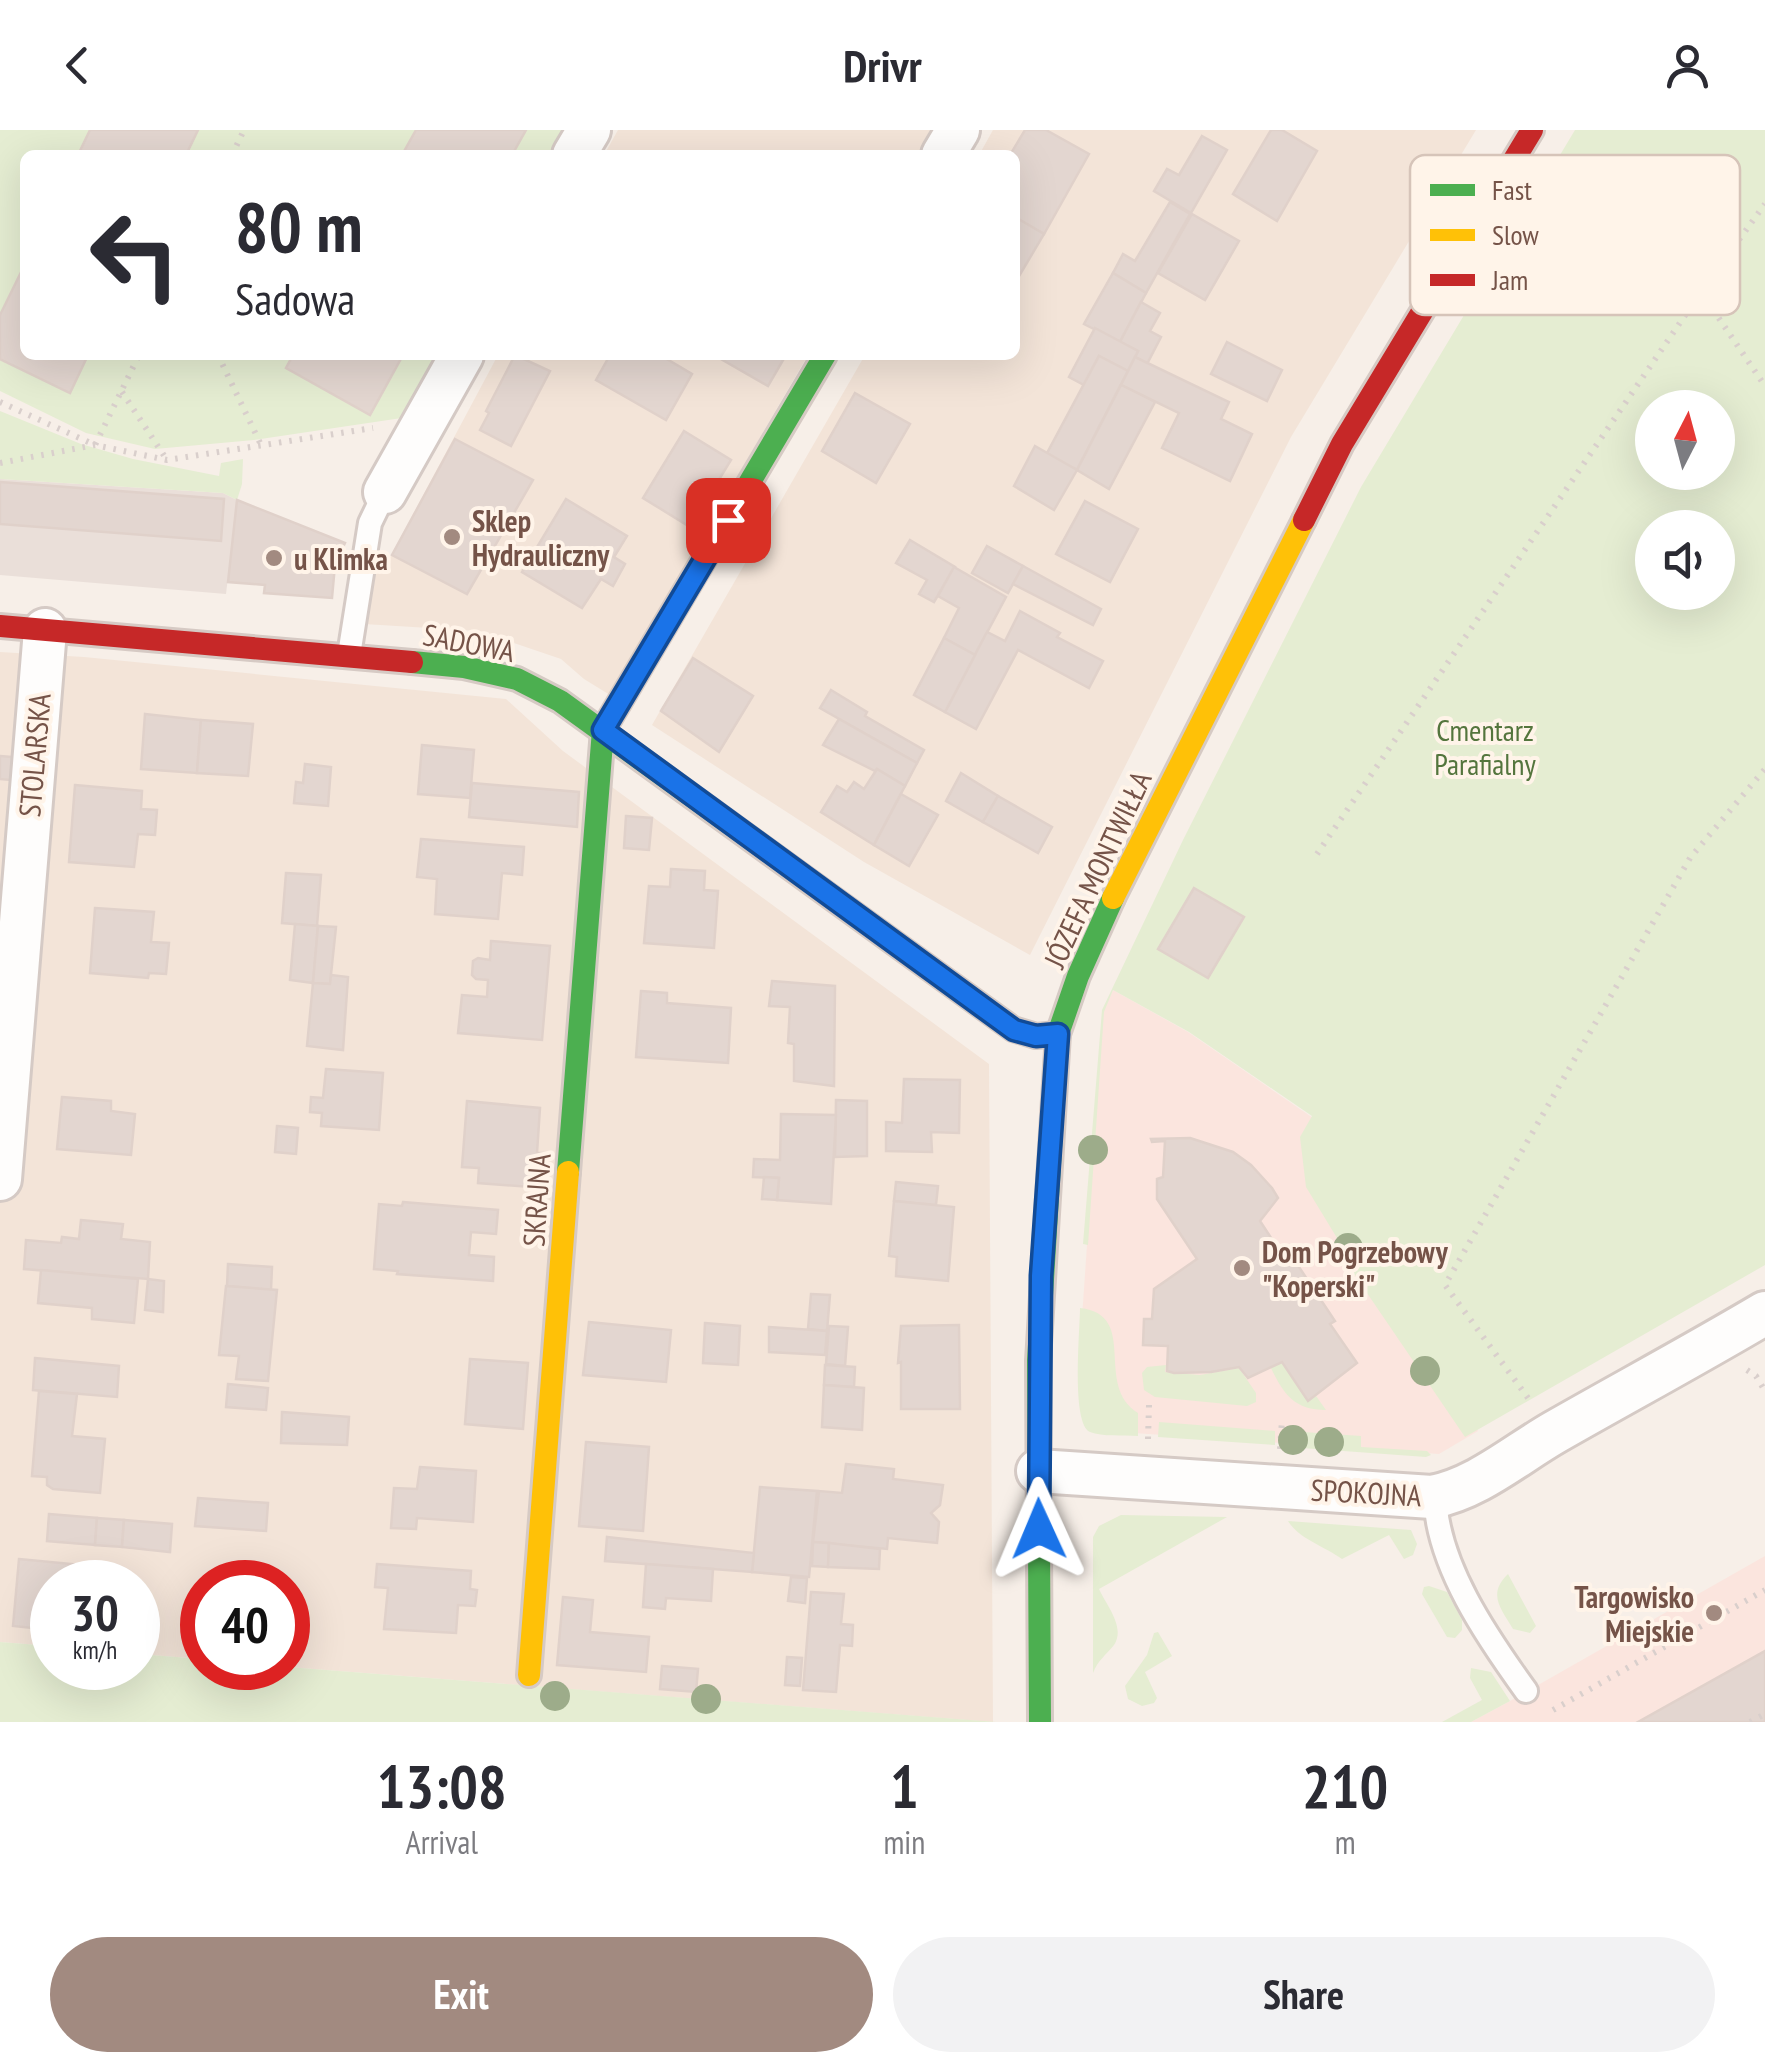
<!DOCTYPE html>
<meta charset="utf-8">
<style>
body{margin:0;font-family:"PT Sans Narrow",sans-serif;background:#f2f2f3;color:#2b2b33;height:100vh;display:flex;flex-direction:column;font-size:38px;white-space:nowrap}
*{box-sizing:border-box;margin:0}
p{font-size:32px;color:#7c7c81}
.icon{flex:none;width:55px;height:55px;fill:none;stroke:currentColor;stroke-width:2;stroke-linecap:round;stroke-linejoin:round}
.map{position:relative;height:1592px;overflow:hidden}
.panel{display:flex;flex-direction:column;background:#fff;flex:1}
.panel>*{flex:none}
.guide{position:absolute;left:20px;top:20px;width:1000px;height:210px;border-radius:15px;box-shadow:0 10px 40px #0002;background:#fff;color:#2b2b33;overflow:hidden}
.needle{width:65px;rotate:6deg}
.controls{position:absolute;left:1635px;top:260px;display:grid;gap:20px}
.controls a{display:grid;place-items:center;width:100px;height:100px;border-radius:50%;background:#fff;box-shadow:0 10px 40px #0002;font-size:50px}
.speed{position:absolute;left:30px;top:1430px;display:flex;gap:20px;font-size:50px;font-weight:700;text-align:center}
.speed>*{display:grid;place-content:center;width:130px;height:130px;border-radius:50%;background:#fff;box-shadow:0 10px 40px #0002;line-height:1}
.speed small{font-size:25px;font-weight:400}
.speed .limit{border:15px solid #d22;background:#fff;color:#111}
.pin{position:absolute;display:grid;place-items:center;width:85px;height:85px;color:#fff;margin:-42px;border-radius:20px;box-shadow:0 5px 15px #0006}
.me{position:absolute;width:110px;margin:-55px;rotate:359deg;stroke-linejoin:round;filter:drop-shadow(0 0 8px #0008)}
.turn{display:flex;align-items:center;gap:35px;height:210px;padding:0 50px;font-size:45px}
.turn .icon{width:130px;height:130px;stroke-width:2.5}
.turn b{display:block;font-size:70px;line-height:85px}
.eta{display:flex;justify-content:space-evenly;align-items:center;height:170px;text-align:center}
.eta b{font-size:60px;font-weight:800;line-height:70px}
.primary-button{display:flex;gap:20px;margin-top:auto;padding:20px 50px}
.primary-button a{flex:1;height:115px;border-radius:60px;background:#a28a80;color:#fff;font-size:40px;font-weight:800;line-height:115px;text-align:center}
.primary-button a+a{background:#f2f2f3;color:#2b2b33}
header{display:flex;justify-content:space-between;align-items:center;height:130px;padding:0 50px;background:#fff;font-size:45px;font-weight:800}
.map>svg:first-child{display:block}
.residential{fill:#f3e4d8}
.commercial{fill:#fbe5de}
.industrial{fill:#eadfd9}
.green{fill:#e5edd2;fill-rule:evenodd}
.building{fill:#e3d6d0;stroke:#e0d1ca;stroke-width:2.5}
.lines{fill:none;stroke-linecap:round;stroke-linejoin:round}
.lane-casing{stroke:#d5cac5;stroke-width:28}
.street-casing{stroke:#d5cac5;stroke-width:48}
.fast-casing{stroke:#d6cac4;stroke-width:28}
.slow-casing{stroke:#d6cac4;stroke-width:28}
.jam-casing{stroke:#d6cac4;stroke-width:28}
.path{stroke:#d9cfcc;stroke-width:6;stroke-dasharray:2.5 8;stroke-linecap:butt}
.lane{stroke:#fefdfc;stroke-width:22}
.street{stroke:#fefdfc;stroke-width:42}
.fast{stroke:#4caf50;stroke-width:22}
.slow{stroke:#ffc107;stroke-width:22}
.jam{stroke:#c62828;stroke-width:22}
.tree{fill:#9dac8a}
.route-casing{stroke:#114b97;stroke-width:25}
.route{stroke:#1a73e8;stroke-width:18}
.poi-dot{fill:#a28a80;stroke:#fff4e9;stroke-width:4}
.labels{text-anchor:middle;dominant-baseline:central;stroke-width:8;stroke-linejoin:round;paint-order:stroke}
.poi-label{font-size:30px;font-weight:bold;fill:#755348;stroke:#fff4e9;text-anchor:start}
.street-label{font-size:30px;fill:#755348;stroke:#fff4e9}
.park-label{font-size:30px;fill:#54753d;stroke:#fff4e9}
.key{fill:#fff4e9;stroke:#d6c4b9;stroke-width:2.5}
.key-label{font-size:28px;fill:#755348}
</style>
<header><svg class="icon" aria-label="back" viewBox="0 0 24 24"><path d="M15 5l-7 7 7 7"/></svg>Drivr<svg class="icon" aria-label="person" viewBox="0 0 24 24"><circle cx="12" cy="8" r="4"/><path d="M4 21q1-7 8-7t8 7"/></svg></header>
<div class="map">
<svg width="1765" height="1592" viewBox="0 0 1765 1592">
<rect width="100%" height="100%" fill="#f7efe8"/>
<g class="residential">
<polygon points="618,0 940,0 925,25 604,25"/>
<polygon points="993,0 1476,0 1291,307 1030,825 864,732 652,595 865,225 1015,225 1015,25 979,25"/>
<polygon points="498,225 808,225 610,565 584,549 561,529 478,501 364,494 373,425 388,431"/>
<polygon points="0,522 84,527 506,569 563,621 989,934 993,1592 288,1537 288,1452 202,1452 202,1529 138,1524 138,1452 52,1452 52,1516 0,1512"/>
</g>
<g class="commercial">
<polygon points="1113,860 1188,902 1313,988 1478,1301 1439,1324 1134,1303 1082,1188 1103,881"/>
<polygon points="1765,1426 1765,1592 1471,1592 1510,1571"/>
</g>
<polygon class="industrial" points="0,349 223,363 237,370 226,464 0,445"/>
<g class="green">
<polygon points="0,0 575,0 564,25 25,25 25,225 449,225 415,286 254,310 155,319 86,303 0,261"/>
<path d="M1575 0H1765V1135L1465 1307 1335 1116 1337 1108 1306 1057 1300 1007 1312 986 1189 902 1113 860 1104 882 1088 1115 1083 1114 1102 880 1183 710 1361 357ZM1652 278H1718V342H1652ZM1652 398H1718V462H1652Z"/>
<polygon points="0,281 81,314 133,329 219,346 221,333 243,329 242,354 237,370 223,363 0,349"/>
<path d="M1080 1178C1140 1185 1093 1255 1138 1283V1306C1124 1305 1102 1307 1090 1302 1071 1293 1080 1200 1080 1178Z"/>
<path d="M1282 1233 1308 1271 1316 1266 1326 1280C1295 1280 1284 1265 1271 1238Z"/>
<polygon points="1166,1235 1165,1242 1200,1245 1239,1238 1256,1263 1256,1272 1247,1276 1155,1267 1144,1260 1142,1243 1147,1237"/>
<polygon points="1159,1292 1275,1301 1275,1315 1158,1307"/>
<polygon points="1289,1301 1361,1306 1361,1317 1427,1321 1431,1325 1426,1327 1288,1317"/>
<path d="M1121 1385 1227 1387 1099 1459C1106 1475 1126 1497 1114 1515 1106 1525 1098 1530 1093 1543V1407L1099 1396Z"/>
<path d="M1288 1391 1411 1400 1417 1414 1413 1425 1404 1429 1389 1405 1342 1429C1324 1416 1299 1409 1288 1391Z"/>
<path d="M1508 1444 1536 1496 1530 1503 1513 1499C1501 1479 1487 1464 1508 1444Z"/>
<polygon points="1429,1456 1447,1462 1462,1490 1462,1500 1455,1508 1447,1507 1422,1464 1424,1457"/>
<polygon points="1158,1502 1172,1526 1145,1542 1157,1568 1154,1573 1142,1576 1128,1569 1125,1556 1147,1525 1154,1503"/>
<polygon points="0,1512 52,1516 52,1538 138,1538 138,1524 202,1529 202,1538 288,1537 996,1592 0,1592"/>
<polygon points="1471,1538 1491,1542 1510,1571 1471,1592 1442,1592 1482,1570 1470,1548"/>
</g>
<g class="building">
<polygon points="90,0 198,0 186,25 78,25"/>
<polygon points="416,0 526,0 512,25 402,25"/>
<polygon points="1025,0 1046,0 1089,24 1044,104 1015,87 1015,25 1010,25"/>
<polygon points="1271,0 1282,0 1317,21 1277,91 1233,64"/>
<polygon points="1202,6 1227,20 1191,83 1154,61 1167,39 1179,45"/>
<polygon points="1170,72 1190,84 1146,163 1113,143 1123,124 1135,131"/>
<polygon points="1192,84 1239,111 1205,170 1158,143"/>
<polygon points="1015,87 1044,104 1015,153"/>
<polygon points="25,134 25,225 88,225 70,263 0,229 0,185"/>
<polygon points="1113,143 1146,163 1120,212 1084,194"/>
<polygon points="1141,172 1160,183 1150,201 1161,207 1147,234 1135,227 1138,221 1120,212"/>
<polygon points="1095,198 1138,221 1128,241 1099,226 1084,255 1069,247"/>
<polygon points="1227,212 1282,240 1267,271 1211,244"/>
<polygon points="293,225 403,225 370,285 286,238"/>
<polygon points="515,225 550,241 511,316 480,300 489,283 486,281"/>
<polygon points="610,225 660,225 692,244 666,290 596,250"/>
<polygon points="714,225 786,225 768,256"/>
<polygon points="1099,226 1128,241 1077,340 1046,325"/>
<polygon points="1135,227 1229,272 1221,289 1252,304 1230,351 1162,318 1179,283 1121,255"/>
<polygon points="1121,255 1155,272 1109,359 1077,340"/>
<polygon points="855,263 910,294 876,353 822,321"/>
<polygon points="684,301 731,330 690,397 643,368"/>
<polygon points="455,309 533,350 467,464 392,425"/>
<polygon points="1035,316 1077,340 1054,380 1014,356"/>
<polygon points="0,352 224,369 221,411 0,394"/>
<polygon points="566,369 627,406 614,427 625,434 613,456 601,449 582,478 522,442"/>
<polygon points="237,370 345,413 335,435 332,468 264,463 265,455 228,452"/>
<polygon points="1085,371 1138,399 1110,452 1056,424"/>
<polygon points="910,410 955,437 934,472 919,464 927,450 896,433"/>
<polygon points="987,416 1023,436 1008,463 972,443"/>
<polygon points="1023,436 1101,479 1093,495 1013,454"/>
<polygon points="954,437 1006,467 975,525 944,508 959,478 938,466"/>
<polygon points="1020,481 1060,503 1057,507 1103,531 1089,558 1018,520 976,599 945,582 987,502 1005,511"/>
<polygon points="944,508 975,525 945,582 914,565"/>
<polygon points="693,528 753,566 719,622 661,581"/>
<polygon points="831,560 867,582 865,586 924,620 917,633 820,578"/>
<polygon points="145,584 201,590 197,643 141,639"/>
<polygon points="839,589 917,633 905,656 877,639 875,641 823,615"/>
<polygon points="201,590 253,594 248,646 197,643"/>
<polygon points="422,615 474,620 470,668 418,664"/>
<polygon points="0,626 23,628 21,651 0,649"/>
<polygon points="305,634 331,637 328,676 294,673 296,652 303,653"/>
<polygon points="877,639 905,656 874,715 821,682 837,656 847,662 854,652 864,659"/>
<polygon points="961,643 998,666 983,692 946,671"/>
<polygon points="472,653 579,662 577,697 469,687"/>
<polygon points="75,655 142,661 141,679 157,680 155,705 138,704 134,737 69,732"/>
<polygon points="901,664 938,685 909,736 874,715"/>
<polygon points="998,666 1052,697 1038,723 983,692"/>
<polygon points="626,686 652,688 649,720 624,718"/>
<polygon points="421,709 524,717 522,745 502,743 498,789 435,784 437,749 417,747"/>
<polygon points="671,739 705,741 704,760 718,761 714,818 644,813 649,756 670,757"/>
<polygon points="286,743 321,745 317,796 282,793"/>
<polygon points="1194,758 1244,787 1208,848 1158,819"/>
<polygon points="95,778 154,782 151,812 169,813 166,844 149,843 148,848 90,843"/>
<polygon points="295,794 318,796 313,853 290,850"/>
<polygon points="318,796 336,797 330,854 313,853"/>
<polygon points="491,811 550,816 542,910 458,903 462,865 487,867 488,850 476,849 472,845 473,831 478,828 490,830"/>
<polygon points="331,845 348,847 343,920 307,916 313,853 330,854"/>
<polygon points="772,851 835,856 834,956 794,951 794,914 788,913 790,877 769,876"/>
<polygon points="641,861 667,863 667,873 731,878 728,933 636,927"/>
<polygon points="326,939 383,943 379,1000 321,996 322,983 310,982 311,967 323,968"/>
<polygon points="904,949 960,950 959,1003 931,1002 932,1022 886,1021 886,992 902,993"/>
<polygon points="62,967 111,971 111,981 135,984 131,1025 57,1019"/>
<polygon points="836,970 867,971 867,1026 835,1027"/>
<polygon points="467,971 540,978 537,1023 546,1023 544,1058 478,1053 479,1038 462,1037"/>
<polygon points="781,984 836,985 831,1074 777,1070 779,1048 753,1047 754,1029 780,1030"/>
<polygon points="277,996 298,998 296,1024 275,1022"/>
<polygon points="1190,1008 1233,1022 1251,1035 1272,1058 1278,1068 1260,1091 1281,1123 1287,1119 1335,1191 1330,1194 1357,1233 1308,1271 1282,1232 1248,1248 1239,1237 1211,1242 1174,1243 1167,1241 1168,1216 1143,1215 1144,1189 1152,1189 1154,1159 1197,1129 1157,1069 1157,1049 1163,1047 1165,1011 1152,1012 1151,1009"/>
<polygon points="764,1047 779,1048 777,1070 762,1069"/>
<polygon points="896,1052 938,1056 936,1075 894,1071"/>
<polygon points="894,1071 954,1077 948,1151 896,1146 897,1127 889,1126"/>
<polygon points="403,1072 498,1080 496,1104 471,1102 469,1125 494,1127 493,1151 397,1144 398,1141 374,1139 379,1074 402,1076"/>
<polygon points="81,1090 123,1094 121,1109 150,1112 148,1149 24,1139 26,1110 61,1113 62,1107 79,1109"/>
<polygon points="228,1134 272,1137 271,1160 227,1156"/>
<polygon points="41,1140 138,1149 134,1193 92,1189 92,1178 38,1173"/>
<polygon points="148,1149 164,1151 163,1182 145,1180"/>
<polygon points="226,1156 277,1160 268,1251 236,1249 239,1226 219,1225"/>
<polygon points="811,1164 830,1165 827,1201 808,1199"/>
<polygon points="589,1192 671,1200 666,1252 583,1245"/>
<polygon points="705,1193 740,1196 738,1235 703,1233"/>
<polygon points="959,1195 960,1279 901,1279 901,1232 898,1233 901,1196"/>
<polygon points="829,1196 848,1197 845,1236 826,1234"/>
<polygon points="769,1197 827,1201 825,1225 769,1222"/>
<polygon points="35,1228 119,1236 117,1267 33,1260"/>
<polygon points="470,1229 528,1233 523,1299 465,1294"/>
<polygon points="825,1235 855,1237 854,1257 824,1255"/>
<polygon points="228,1254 268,1258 266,1280 226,1277"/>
<polygon points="824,1255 864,1258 862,1300 822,1297"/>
<polygon points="39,1261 77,1264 72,1306 105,1309 100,1363 53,1359 47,1355 47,1347 32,1346"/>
<polygon points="282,1282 349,1287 347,1315 281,1313"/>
<polygon points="586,1312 649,1317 643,1401 579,1396"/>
<polygon points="846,1334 894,1339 893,1349 943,1355 940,1375 931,1383 939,1392 937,1413 888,1408 887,1419 813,1412 819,1361 842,1363"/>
<polygon points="420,1337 476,1341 473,1392 417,1388 416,1399 391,1398 394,1358 417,1359"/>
<polygon points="760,1357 817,1361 809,1447 752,1442"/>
<polygon points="198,1368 268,1373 266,1401 195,1396"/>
<polygon points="49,1384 97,1388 95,1415 47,1411"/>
<polygon points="97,1388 124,1390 122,1417 95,1415"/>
<polygon points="124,1390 172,1394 170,1422 122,1417"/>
<polygon points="607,1407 754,1423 752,1442 605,1431"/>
<polygon points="813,1412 829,1413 828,1437 812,1436"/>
<polygon points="829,1413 880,1419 879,1439 828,1437"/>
<polygon points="19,1429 93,1436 91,1452 52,1452 52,1500 13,1496"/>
<polygon points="377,1434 471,1441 470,1459 477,1460 475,1476 458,1475 456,1503 384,1499 388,1458 375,1457"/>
<polygon points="646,1434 713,1439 711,1471 666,1468 665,1479 643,1477"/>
<polygon points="791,1447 807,1448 805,1473 788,1471"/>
<polygon points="811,1462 844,1464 841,1494 853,1495 852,1516 840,1515 836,1562 803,1560"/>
<polygon points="563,1467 593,1470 590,1502 649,1507 646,1542 557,1535"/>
<polygon points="1765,1521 1765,1592 1638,1592"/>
<polygon points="787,1527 802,1528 800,1556 785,1555"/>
<polygon points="662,1536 698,1539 696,1562 660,1559"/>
</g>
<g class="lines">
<g class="lane-casing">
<g id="lane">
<polyline points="349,525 370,393 385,362"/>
<path d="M1435 1366C1437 1435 1487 1507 1526 1561"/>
</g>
</g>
<g class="street-casing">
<g id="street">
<polyline points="574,25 589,0"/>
<polyline points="943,25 958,0"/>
<polyline points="385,362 462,225"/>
<polyline points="0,1049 45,500"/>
<path d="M1038 1341 1432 1367C1478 1358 1515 1325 1555 1302 1625 1262 1696 1224 1765 1183"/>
</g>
</g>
<g class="fast-casing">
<g id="fast">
<polyline points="412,532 464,537 517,549 560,571 1013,899 1036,906 1058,904"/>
<polyline points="568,1042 603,600 825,225"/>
<polyline points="1040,1592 1038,1231 1058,904 1078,846 1113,768"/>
</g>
</g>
<g class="slow-casing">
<g id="slow">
<polyline points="1113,768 1304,390"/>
<polyline points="529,1545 568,1042"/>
</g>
</g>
<g class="jam-casing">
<g id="jam">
<polyline points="1304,390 1342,314 1532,0"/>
<polyline points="0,496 412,532"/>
</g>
</g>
<g class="path">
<polyline points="232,25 244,0"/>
<polyline points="1701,162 1765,256"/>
<polyline points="218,225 262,317"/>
<polyline points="122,262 167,330"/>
<polyline points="0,272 95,315 139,225"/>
<polyline points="0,333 95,315 167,330 373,298"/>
<polyline points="1317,724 1701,162 1765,74"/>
<polyline points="1747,1240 1756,1246 1765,1261"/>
<polyline points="1528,1268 1445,1155 1690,728 1765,639"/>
<polyline points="1148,1309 1149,1275"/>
<polyline points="1280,1319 1282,1290"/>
<polyline points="1553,1580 1765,1460"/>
<polyline points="1750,1592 1765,1584"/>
</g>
<use href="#lane" class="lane"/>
<use href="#street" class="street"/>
<use href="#fast" class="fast"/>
<use href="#slow" class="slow"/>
<use href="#jam" class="jam"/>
</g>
<g class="tree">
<circle cx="1093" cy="1020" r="15"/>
<circle cx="1348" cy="1118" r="15"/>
<circle cx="1425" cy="1241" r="15"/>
<circle cx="1293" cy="1310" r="15"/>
<circle cx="1329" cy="1312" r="15"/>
<circle cx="555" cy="1566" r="15"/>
<circle cx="706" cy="1569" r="15"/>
</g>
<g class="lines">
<g class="route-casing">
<polyline id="route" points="728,390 603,600 1014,900 1036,906 1058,904 1041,1146 1039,1399"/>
</g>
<use href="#route" class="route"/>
</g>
<g class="poi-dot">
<circle cx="452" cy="407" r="10"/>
<circle cx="274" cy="428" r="10"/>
<circle cx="1242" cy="1138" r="10"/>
<circle cx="1714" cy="1483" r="10"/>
</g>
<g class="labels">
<g class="poi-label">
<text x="472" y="390">Sklep<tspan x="472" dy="34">Hydrauliczny</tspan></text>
<text x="294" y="428">u Klimka</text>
<text x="1262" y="1121">Dom Pogrzebowy<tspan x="1262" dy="34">"Koperski"</tspan></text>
<text x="1694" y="1466" text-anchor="end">Targowisko<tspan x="1694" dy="34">Miejskie</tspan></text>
</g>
<g class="street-label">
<text transform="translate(469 512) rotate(11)">SADOWA</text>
<text transform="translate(34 625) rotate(-85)">STOLARSKA</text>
<text transform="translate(1097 739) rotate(-65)">JÓZEFA MONTWIŁŁA</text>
<text transform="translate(536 1070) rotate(-86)">SKRAJNA</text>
<text transform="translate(1366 1362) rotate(3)">SPOKOJNA</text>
</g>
<g class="park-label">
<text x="1485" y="599">Cmentarz<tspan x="1485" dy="34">Parafialny</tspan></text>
</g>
</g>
<rect x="1410" y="25" width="330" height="160" rx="15" class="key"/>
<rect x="1430" y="54" width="45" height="12" fill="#4caf50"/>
<rect x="1430" y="99" width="45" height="12" fill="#ffc107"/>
<rect x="1430" y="144" width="45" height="12" fill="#c62828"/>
<g class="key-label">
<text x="1492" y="70">Fast</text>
<text x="1492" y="115">Slow</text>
<text x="1492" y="160">Jam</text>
</g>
</svg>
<div class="controls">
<a><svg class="needle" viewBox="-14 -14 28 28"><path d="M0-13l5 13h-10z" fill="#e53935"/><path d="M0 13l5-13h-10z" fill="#7c7c81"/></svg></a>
<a><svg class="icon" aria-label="sound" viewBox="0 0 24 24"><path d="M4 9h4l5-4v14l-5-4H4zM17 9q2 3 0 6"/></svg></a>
</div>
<div class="speed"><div>30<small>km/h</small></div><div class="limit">40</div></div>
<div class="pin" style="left:728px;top:390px;background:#d93025"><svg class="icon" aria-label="arrive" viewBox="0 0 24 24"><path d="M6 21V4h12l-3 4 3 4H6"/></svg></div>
<svg class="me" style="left:1039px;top:1399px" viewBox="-20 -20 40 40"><path d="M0-17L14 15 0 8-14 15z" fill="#1a73e8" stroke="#fff" stroke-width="4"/></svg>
<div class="guide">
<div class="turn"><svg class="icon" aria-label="left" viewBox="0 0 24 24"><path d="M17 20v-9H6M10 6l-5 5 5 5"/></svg><div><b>80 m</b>Sadowa</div></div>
</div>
</div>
<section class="panel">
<div class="eta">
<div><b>13:08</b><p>Arrival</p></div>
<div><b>1</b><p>min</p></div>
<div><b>210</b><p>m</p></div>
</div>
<div class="primary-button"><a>Exit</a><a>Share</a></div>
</section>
